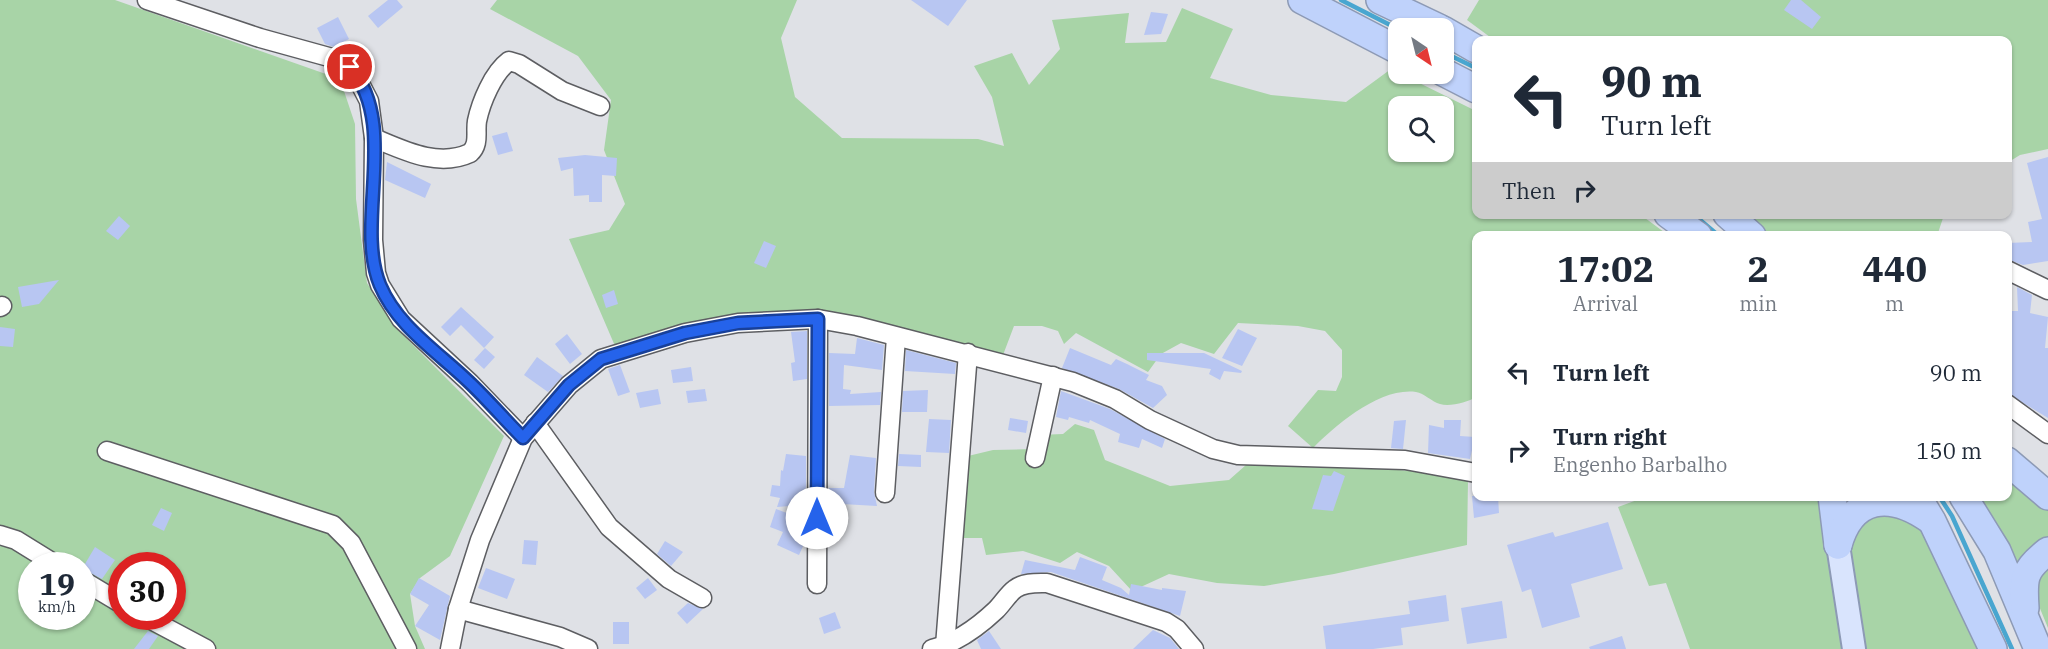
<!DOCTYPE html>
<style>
body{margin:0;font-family:"IBM Plex Serif",serif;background:#f2f2f3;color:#1f2937;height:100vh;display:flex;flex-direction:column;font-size:22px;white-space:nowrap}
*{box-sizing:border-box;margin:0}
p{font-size:20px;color:#747a83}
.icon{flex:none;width:33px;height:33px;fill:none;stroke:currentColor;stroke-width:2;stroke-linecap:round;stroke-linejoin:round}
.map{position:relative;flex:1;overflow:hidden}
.drawer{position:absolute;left:1472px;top:231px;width:540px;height:270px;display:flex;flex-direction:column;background:#fff;border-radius:12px;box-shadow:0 2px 4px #0004}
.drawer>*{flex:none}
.hud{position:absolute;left:1472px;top:36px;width:540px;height:183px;border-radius:12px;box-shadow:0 2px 4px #0004;background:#fff;color:#1f2937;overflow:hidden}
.needle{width:39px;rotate:145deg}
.tools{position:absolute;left:1388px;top:18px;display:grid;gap:12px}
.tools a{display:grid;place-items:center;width:66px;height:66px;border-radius:12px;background:#fff;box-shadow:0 2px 4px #0004;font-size:30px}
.speed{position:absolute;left:18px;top:552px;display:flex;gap:12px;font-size:30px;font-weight:700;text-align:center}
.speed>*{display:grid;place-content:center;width:78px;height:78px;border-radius:50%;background:#fff;box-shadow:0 2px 4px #0004;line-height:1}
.speed small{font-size:15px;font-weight:400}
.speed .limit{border:9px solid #d22;background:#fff;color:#111}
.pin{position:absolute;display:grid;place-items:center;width:51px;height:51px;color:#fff;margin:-26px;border:3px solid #fff;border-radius:50%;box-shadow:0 2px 6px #0007}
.me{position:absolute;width:66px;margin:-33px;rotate:0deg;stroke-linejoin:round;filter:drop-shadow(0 0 4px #0008)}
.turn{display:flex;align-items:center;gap:21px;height:126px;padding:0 30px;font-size:27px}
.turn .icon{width:78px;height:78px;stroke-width:2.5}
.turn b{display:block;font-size:42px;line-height:51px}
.then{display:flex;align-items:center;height:57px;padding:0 30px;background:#0003;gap:12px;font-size:22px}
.eta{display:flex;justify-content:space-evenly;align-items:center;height:102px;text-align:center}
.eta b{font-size:36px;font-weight:700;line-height:42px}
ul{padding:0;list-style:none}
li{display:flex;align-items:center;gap:18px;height:78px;padding:0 30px}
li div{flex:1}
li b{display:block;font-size:22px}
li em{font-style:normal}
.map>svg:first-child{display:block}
.green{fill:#a8d4a7;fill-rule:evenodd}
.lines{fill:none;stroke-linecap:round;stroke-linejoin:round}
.stream{stroke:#49a6d0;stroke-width:4.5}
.building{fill:#b8c6f2}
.minor-casing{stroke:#5d5e62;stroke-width:21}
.major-casing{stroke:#8d9ab5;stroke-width:26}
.highway-casing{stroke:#8d9ab5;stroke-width:30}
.minor{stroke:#fff;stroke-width:18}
.major{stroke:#d9e4fd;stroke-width:22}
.highway{stroke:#bfd2fb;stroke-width:27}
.route-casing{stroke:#184099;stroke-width:15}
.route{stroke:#2563eb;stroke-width:10}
</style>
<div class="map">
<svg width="2048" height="649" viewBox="0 0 2048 649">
<rect width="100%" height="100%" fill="#dfe1e6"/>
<g class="green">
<path d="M0 0H115L340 79 355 124 356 199 367 283 397 329 504 436 450 556 420 578 410 594 415 626 425 649H0ZM32 566H82V616H32ZM122 566H172V616H122Z"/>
<path d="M497 0H797L781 38 795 97 842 138 978 139 1004 146 992 97 974 66 1012 53 1029 85 1060 49 1052 20 1129 13 1125 43 1166 42 1182 8 1233 29 1210 78 1271 95 1346 102 1391 69 1476 111V214L1641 215 1668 235 1476 236V397C1468 402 1450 407 1440 404 1432 402 1424 393 1416 392 1380 387 1336 425 1313 448L1288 426 1318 390 1336 391 1342 377V350L1325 331 1298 326 1238 323 1214 354 1181 343 1161 354 1148 372 1076 333 1064 344 1058 331 1042 326H1014L1003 355 924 337 873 320 820 311 615 346 569 239 609 230 625 204 604 150 611 100 578 56 490 9ZM1398 106H1443V152H1398Z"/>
<polygon points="1479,0 2048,0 2048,149 2020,155 2007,163 2007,40 1494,40 1467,20"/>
<polygon points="1724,215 1944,215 1937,236 1751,235"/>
<path d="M1075 424 1094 430 1105 460 1170 486 1229 480 1246 465C1321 465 1395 465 1468 480L1467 545 1334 574 1264 586 1217 583 1169 574 1132 591 1109 566 1077 552 1060 563 1023 551 986 555 982 538H961L968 456 993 450 1033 449 1038 435 1063 434Z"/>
<polygon points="2007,468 2048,503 2048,538 2017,574 1972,497 2007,496"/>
<polygon points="1637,497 1826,497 1847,649 1690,649 1666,583 1649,586 1618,507 1637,500"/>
<polygon points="1879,509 1928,525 1980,649 1861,649 1844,544 1856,523"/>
<polygon points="2048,563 2048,628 2039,606 2035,581"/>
</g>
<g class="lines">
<g class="stream">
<polyline points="1341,0 1398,29"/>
<polyline points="1443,52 1476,68"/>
<polyline points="1693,214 1719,236"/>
<polyline points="1939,496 1952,516 2012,649"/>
</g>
</g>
<g class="building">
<polygon points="388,0 397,0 403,7 378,28 368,16"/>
<polygon points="911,0 967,0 948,26"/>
<polygon points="1791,0 1801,0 1821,17 1812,29 1784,10"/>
<polygon points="1151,12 1168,14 1161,34 1144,35"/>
<polygon points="338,17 349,39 334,47 325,44 317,28"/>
<polygon points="507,132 513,151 498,155 492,136"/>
<polygon points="585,155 617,158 616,176 602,175 602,202 589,202 589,195 574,196 573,168 561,171 558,158"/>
<polygon points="2048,157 2048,261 2023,265 2007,259 2007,243 2032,242 2028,222 2042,219 2027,163"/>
<polygon points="387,162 431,184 425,198 385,180"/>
<polygon points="119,216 130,226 118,240 106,231"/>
<polygon points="764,241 776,246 766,268 754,263"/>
<polygon points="59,280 39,304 22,307 18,287"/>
<polygon points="2017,287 2032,295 2030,313 2048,317 2045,348 2048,348 2048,418 2007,393 2007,327 2010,311 2018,311"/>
<polygon points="614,290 618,304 606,308 602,295"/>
<polygon points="461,307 494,337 484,348 461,325 450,336 441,327"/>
<polygon points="0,327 15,329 13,347 0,346"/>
<polygon points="1238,329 1257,338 1242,366 1222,358"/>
<polygon points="807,331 807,379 793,381 791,363 795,362 791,332"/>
<polygon points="567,334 582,354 570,364 555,344"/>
<polygon points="857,338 884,345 882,370 844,365 843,389 851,390 850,394 881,392 880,405 829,406 829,353 855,354"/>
<polygon points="485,348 495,357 484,369 474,360"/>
<polygon points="1070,348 1111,365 1116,359 1127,364 1149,375 1146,380 1162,386 1167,395 1153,408 1119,389 1062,368"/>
<polygon points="906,350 956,363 955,374 905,371"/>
<polygon points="1147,353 1204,353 1242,371 1241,373 1224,371 1220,380 1209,374 1211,369 1147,360"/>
<polygon points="537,357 563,376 548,392 524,375"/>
<polygon points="620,365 630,392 618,396 608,369"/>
<polygon points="691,367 693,381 673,383 671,370"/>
<polygon points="658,389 661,404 640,408 636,393"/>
<polygon points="705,389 707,401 688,403 686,391"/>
<polygon points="928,390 927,412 902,412 903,391"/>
<polygon points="1061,391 1110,409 1165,439 1162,448 1142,439 1139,448 1118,442 1120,434 1090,420 1089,423 1069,417 1068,420 1056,417"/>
<polygon points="1010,418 1028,421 1026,433 1008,430"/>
<polygon points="929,419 951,420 949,453 926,452"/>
<polygon points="1406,420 1403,449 1391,448 1394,421"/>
<polygon points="1444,420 1461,420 1460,436 1475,437 1470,459 1428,453 1429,425 1444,428"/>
<polygon points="786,454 806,456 806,486 803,505 777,507 780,498 770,496 772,485 780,486 781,470 783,471"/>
<polygon points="899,454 921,455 921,467 898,466"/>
<polygon points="850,455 876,458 874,492 877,506 842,504 842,501 829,502 829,488 844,488"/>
<polygon points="1334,471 1345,476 1333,511 1312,509 1323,475 1331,476"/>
<polygon points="1472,496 1498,496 1499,513 1474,518"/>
<polygon points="161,508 172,513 164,531 152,525"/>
<polygon points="776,509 806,520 802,543 804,544 799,555 777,545 783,532 770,527"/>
<polygon points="1608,522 1623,569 1571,584 1580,617 1542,628 1531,589 1522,592 1507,545 1553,532 1555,537"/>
<polygon points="524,540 538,541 536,565 522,564"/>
<polygon points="665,541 683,552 671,566 657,554"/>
<polygon points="95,547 115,560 102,579 82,569"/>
<polygon points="1080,557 1107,567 1102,580 1121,588 1129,595 1131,584 1162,590 1162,588 1186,591 1180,616 1051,572 1021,574 1025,560 1075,570"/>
<polygon points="486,568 515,579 507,599 478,588"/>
<polygon points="419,578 450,596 440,640 415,626 429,605 410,594"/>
<polygon points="648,578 657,590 645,599 636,588"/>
<polygon points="1446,595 1449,621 1401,628 1403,645 1373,649 1326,649 1323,626 1410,614 1408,601"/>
<polygon points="1502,601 1507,638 1467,644 1461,608"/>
<polygon points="688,603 703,609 687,624 677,613"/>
<polygon points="835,612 841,628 824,634 819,618"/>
<rect x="613" y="622" width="16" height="22"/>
<polygon points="1153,630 1170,638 1179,649 1133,649"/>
<polygon points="148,631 158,636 149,649 134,649"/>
<polygon points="989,631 1001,649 981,649 977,640"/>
<polygon points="1622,636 1626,649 1590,649 1589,647"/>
</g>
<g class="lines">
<g class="minor-casing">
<g id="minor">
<polyline points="147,0 260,38 336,59 354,72 369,101 374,138 373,240 376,273 380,285 401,319 470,383 523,438"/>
<path d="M374 138C403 150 438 168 470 153 480 144 475 132 477 121 481 102 493 73 509 61L519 64 562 91 600 106"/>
<polyline points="2007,270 2048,290"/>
<polyline points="0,307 2,306"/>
<polyline points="2007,404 2048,434"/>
<polyline points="535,423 609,527 669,579 702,598"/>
<polyline points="107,451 333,525 351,543 407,649"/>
<polyline points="1035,458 1053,376"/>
<polyline points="885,493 896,337"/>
<polyline points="0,535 16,540 58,566"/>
<polyline points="82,580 122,604"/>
<polyline points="817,584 818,319"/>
<polyline points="458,609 560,637 588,649"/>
<polyline points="144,616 206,649"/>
<polyline points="945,646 968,353"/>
<polyline points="450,649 458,609 480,540 523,438 569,385 601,359 685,333 738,323 818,319 857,326 1073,382 1115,399 1150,420 1213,449 1238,455 1405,460 1476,473"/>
<path d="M932 649C956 643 979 626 996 610 1003 603 1008 594 1015 589 1024 582 1037 583 1047 583L1166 622 1177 629 1194 649"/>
</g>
</g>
<g class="major-casing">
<polyline id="major" points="1838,545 1854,649"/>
</g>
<g class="highway-casing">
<g id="highway">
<polyline points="1302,0 1398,50"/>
<polyline points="1380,0 1439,28"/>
<polyline points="1443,30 1476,49"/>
<polyline points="1443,72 1476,89"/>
<polyline points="1668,214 1698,236"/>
<polyline points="1727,214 1752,236"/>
<polyline points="2007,461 2048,496"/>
<polyline points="1832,496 1838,545"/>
<polyline points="1917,496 1932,521 1993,649"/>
<polyline points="1963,496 1997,551 2038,649"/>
<path d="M1838 545C1852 495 1890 492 1929 519"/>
<path d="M2025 608C2023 578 2023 570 2048 551"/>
</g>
</g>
<use href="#minor" class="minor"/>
<use href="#major" class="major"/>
<use href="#highway" class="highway"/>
</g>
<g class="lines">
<g class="route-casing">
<path id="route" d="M350 67C400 125 354 222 380 285 397 326 438 352 469 382 488 400 505 420 523 438L569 385 601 359 685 333 738 323 818 319 817 518"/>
</g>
<use href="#route" class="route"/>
</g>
</svg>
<div class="tools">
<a><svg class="needle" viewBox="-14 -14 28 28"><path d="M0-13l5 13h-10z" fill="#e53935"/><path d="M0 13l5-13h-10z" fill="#747a83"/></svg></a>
<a><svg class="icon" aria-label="search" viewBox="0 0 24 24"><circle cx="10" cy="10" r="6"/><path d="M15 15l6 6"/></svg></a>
</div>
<div class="speed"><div>19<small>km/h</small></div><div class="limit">30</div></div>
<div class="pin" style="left:350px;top:67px;background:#d93025"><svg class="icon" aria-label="arrive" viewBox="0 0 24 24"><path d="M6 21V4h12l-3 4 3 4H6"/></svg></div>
<svg class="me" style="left:817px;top:518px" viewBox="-20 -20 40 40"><circle r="19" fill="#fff"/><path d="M0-13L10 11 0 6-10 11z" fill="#2563eb"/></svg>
<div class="hud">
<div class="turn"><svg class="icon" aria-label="left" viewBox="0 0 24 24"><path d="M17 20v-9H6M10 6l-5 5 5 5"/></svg><div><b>90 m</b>Turn left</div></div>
<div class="then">Then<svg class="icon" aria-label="right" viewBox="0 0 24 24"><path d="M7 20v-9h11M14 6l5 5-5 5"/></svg></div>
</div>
<section class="drawer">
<div class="eta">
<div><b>17:02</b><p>Arrival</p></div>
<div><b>2</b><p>min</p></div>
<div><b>440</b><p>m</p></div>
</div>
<ul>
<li><svg class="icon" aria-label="left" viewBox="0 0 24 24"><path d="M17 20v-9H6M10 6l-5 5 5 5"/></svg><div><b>Turn left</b></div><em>90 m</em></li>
<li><svg class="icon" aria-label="right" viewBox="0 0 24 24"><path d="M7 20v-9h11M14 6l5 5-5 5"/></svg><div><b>Turn right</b><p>Engenho Barbalho</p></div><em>150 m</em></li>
</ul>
</section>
</div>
